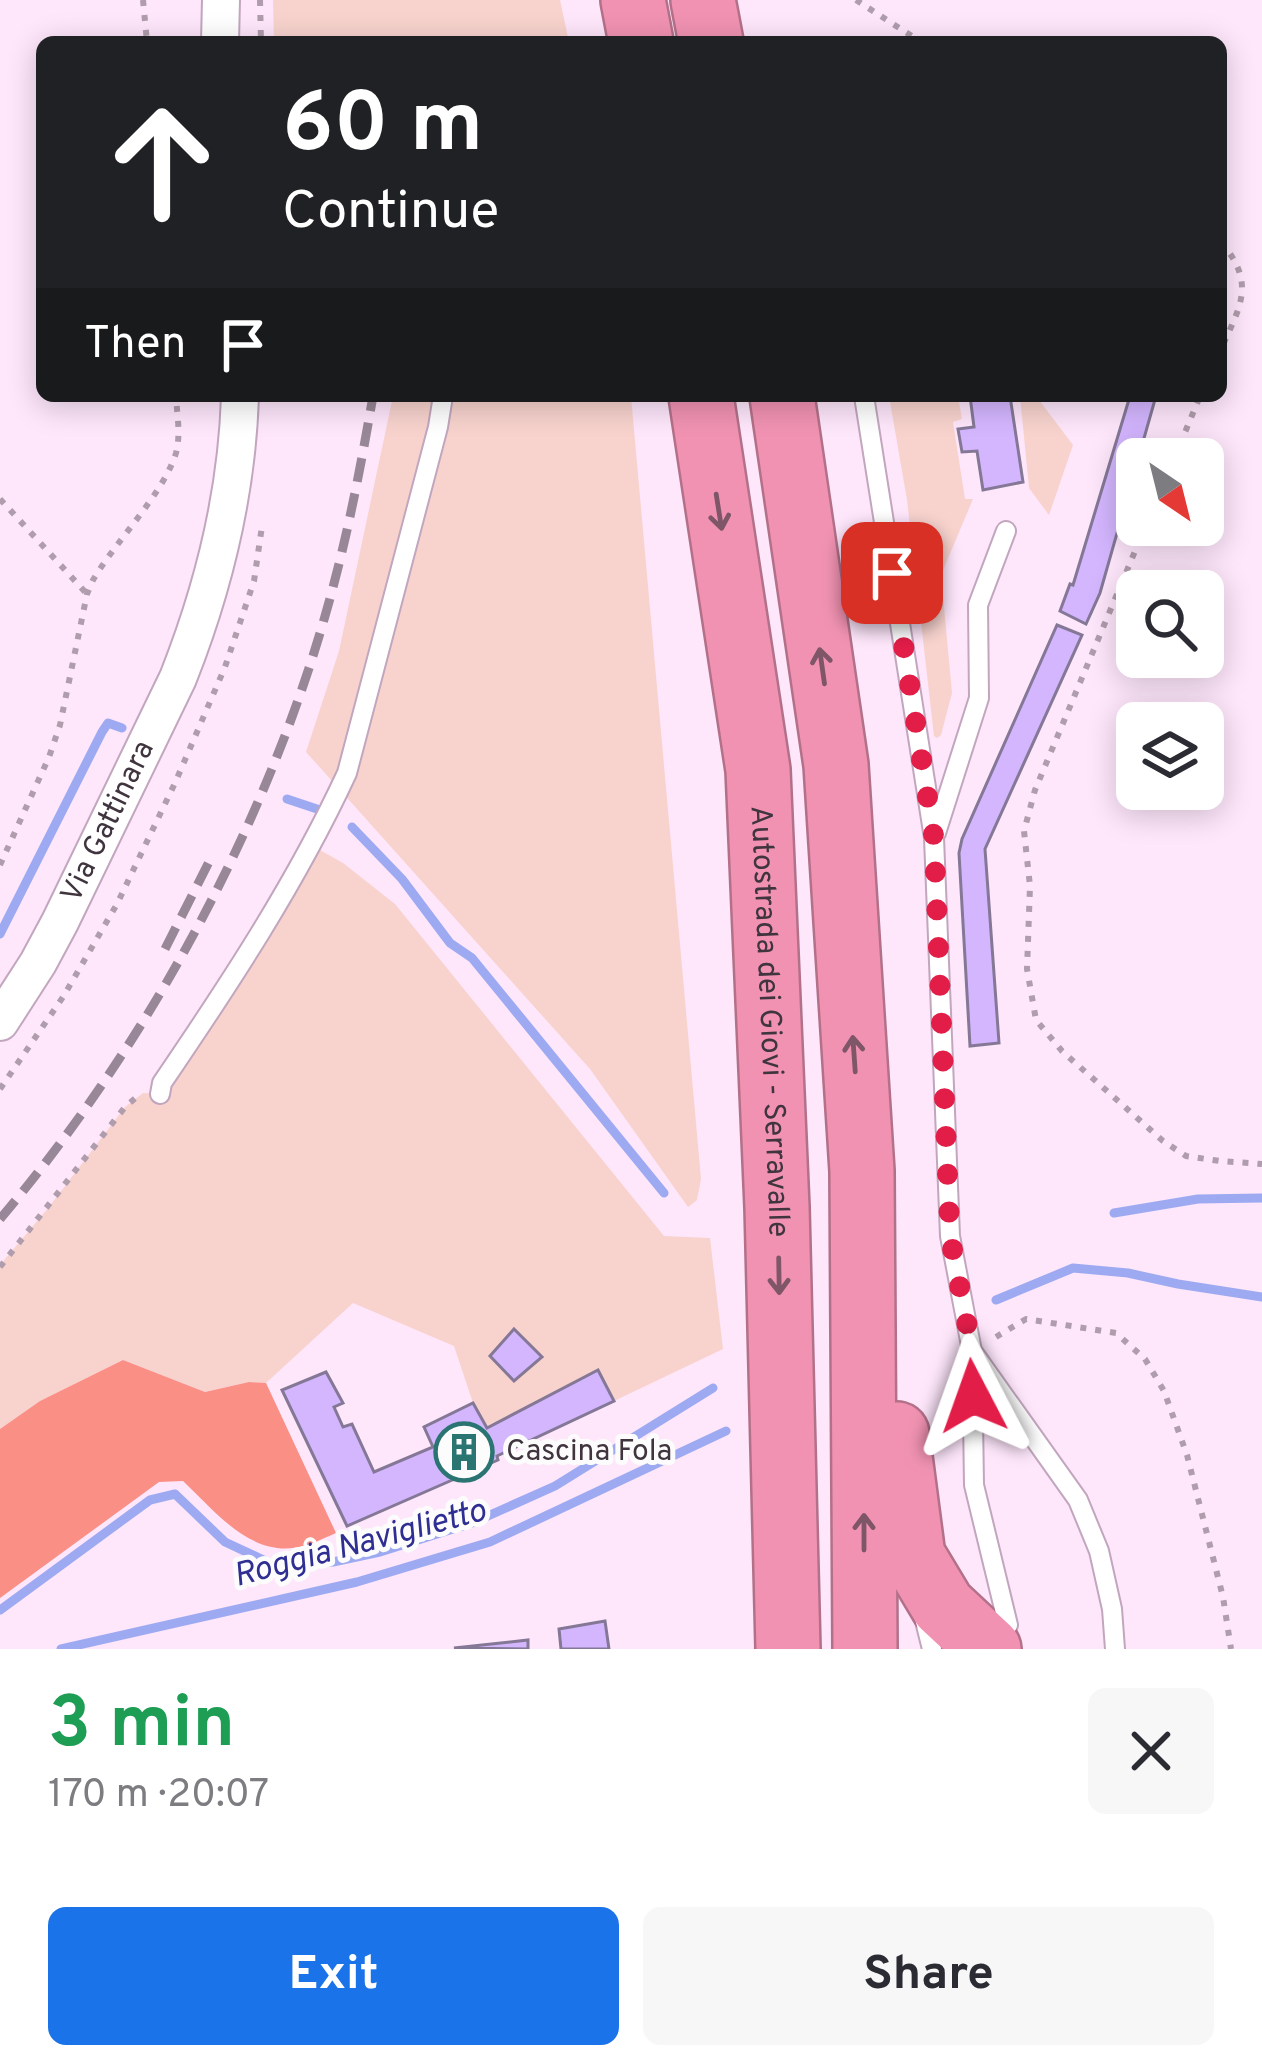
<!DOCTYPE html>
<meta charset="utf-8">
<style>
body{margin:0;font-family:Overpass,sans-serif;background:#f7f7f7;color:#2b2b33;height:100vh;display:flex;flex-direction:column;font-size:45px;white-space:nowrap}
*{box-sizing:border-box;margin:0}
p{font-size:39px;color:#7c7c81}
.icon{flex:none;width:66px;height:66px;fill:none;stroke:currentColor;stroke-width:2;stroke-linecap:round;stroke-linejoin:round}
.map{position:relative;height:1649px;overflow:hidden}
.details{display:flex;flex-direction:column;background:#fff;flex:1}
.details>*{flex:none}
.top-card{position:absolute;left:36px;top:36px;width:1191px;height:366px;border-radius:18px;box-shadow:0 6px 30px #0003;background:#202124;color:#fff;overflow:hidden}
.needle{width:78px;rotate:145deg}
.buttons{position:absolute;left:1116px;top:438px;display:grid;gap:24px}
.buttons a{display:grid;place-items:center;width:108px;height:108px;border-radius:18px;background:#fff;box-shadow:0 6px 30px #0003;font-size:60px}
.pin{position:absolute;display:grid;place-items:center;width:102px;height:102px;color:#fff;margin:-51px;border-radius:24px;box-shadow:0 6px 18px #0006}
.me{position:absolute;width:132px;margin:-66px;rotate:356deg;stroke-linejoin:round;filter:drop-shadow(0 0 9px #0008)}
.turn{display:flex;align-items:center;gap:42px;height:252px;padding:0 48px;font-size:54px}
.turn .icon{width:156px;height:156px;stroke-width:2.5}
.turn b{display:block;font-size:84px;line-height:102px}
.then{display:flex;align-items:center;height:114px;padding:0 48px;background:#0003;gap:24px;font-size:45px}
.round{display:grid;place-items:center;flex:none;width:126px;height:126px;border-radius:18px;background:#f7f7f7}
.summary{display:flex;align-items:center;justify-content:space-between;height:204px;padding:0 48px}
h1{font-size:72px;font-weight:700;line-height:90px;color:#1e9e55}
.action{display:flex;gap:24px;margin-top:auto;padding:24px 48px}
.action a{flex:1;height:138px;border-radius:18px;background:#1a73e8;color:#fff;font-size:48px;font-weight:700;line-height:138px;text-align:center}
.action a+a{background:#f7f7f7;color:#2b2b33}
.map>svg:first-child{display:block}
.green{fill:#f8d3ce}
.forest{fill:#f98f85}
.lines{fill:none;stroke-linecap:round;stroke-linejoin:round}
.stream{stroke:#9daaf1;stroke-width:9}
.building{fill:#d4b6ff;stroke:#847896;stroke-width:3}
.lane-casing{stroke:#c2a6be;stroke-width:22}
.street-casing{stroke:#c2a6be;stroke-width:40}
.highway-casing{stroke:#b37189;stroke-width:68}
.path{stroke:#af9cac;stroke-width:6;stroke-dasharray:6 9;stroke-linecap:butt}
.lane{stroke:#fff;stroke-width:18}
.street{stroke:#fff;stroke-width:36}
.highway{stroke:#f192b2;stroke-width:63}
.rail{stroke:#988796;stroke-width:9;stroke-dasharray:24 12;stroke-linecap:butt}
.oneway{stroke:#7e5667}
.route{stroke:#e11d48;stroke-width:21;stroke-dasharray:0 37.8}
.labels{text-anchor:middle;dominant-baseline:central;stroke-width:10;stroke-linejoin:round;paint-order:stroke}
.street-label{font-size:30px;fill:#40353e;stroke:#fcfcfc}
.poi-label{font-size:30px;fill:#40353e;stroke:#fcfcfc;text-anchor:start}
.water-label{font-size:33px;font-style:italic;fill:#2f2e92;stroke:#fcfcfc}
</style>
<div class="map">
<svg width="1262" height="1649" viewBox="0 0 1262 1649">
<rect width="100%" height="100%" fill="#fee6fb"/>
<g class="green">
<polygon points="273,0 560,0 569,42 274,42"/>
<polygon points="393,396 631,396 701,1179 697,1200 688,1207 590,1069 306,752 339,651"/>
<polygon points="889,396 958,396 962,419 953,422 965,499 973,499 941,575 952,693 941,735 937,738 934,736 907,500"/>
<polygon points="1020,396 1036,396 1073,445 1049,515 1029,488"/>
<polygon points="311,845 343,863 395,904 664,1236 710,1238 723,1349 614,1401 598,1371 487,1428 473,1403 454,1346 353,1303 266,1383 249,1382 205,1392 123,1360 40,1401 0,1429 0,1265 49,1207 125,1107 143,1093 160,1094"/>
</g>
<path class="forest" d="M123 1360 205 1392 249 1382 266 1383 336 1533C324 1538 311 1545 299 1547 250 1557 215 1511 183 1481L159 1482 0 1598V1429L40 1401Z"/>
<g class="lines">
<g class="stream">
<polyline points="287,799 317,809"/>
<polyline points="352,827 402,879 450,943 472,958 664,1193"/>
<polyline points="0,934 102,732 108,723 122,728"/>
<polyline points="1114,1213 1198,1199 1262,1198"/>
<polyline points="996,1300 1073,1268 1128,1273 1178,1284 1262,1297"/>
<polyline points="0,1610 150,1500 175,1494 225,1542 272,1564 333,1562 380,1552 472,1523 555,1486 713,1388"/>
<polyline points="61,1649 357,1582 490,1542 726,1431"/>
</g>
</g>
<g class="building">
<polygon points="970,396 1010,396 1023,482 983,490 977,451 962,452 958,429 974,427"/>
<polygon points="1130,396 1156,396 1100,593 1086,624 1060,611 1070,584 1073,585"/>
<polygon points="1057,625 1082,635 985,849 999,1043 970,1046 959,853 962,839"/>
<polygon points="514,1329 542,1357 514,1381 490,1356"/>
<polygon points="598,1370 614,1401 497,1456 498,1460 347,1526 282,1390 326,1372 343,1403 334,1407 343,1427 352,1424 374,1472 433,1447 424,1427 473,1403 487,1428"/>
<polygon points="605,1621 609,1649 561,1649 559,1629"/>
<polygon points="528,1640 528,1649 454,1648"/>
</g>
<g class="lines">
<g class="lane-casing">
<g id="lane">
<polyline points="864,396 934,838 950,1236 972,1351 1078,1500 1099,1551 1112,1609 1115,1649"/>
<polyline points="936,833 979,698 978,605 1006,531"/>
<path d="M160 1094 162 1083C230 983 296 883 347 773L438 427 443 396"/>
<polyline points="972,1351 974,1485 1008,1625"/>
<polyline points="923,1613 932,1649"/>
</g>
</g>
<g class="street-casing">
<g id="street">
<polyline points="220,42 221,0"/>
<path id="s1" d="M0 1022 38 963 60 922 178 678C214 587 237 494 240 396"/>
</g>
</g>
<g class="highway-casing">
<g id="highway">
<polyline points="633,0 641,42"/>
<polyline points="703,0 711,42"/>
<path id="s2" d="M701 396 758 770 777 1207 788 1649"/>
<polyline points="782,396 836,765 862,1171 865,1649"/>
<polyline points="897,1434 913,1556 943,1606 989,1649"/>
</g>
</g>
<g class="path">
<polyline points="143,0 147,42"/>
<polyline points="260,0 261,42"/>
<polyline points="856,0 921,42"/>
<path d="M1221 242C1256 283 1241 305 1221 349"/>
<polyline points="1174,459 1200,396"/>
<polyline points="0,499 87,594"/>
<polyline points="1146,525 1035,790 1024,831 1030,886 1027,969 1036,1020 1062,1051 1163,1141 1186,1156 1220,1161 1262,1164"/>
<path d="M0 865 49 757 60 725 87 594 93 580C115 542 164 493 176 453 181 434 177 415 176 396"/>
<polyline points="0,1089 63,997 117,904 175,783 225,667 254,581 262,526"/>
<polyline points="0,1267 125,1107 139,1095"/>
<polyline points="996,1337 1026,1319 1116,1333 1145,1359 1164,1391 1187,1455 1223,1597 1231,1649"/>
</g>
<use href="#lane" class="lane"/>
<use href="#street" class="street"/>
<use href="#highway" class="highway"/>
<g class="rail">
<polyline points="165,949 211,858"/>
<path d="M0 1219C148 1044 268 823 329 602 348 534 361 465 373 396"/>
</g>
</g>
<defs><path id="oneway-shaft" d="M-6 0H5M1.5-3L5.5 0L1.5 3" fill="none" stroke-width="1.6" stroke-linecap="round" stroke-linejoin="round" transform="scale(3)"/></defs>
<g class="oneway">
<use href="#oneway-shaft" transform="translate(719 512) rotate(81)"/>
<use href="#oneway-shaft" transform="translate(822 666) rotate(-98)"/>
<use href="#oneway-shaft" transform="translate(854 1054) rotate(-94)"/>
<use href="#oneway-shaft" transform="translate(779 1276) rotate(89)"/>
<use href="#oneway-shaft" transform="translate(864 1532) rotate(-90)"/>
</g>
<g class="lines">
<polyline class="route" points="892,573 934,838 950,1236 972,1351 973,1396"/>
</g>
<defs>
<g id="building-ring" transform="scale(3)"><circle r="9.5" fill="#fcfcfc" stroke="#2a7472" stroke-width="1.5"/><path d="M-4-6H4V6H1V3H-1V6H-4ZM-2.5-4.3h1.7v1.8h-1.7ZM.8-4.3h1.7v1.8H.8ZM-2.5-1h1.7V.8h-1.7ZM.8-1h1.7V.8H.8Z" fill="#2a7472"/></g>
</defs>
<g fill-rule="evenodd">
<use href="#building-ring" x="464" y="1452"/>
</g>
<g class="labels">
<g class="street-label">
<text stroke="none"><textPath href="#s1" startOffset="228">Via Gattinara</textPath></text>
<text stroke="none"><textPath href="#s2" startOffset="630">Autostrada dei Giovi - Serravalle</textPath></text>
</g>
<g class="poi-label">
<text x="506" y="1452">Cascina Fola</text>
</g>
<g class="water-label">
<text transform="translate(360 1545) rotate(-15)">Roggia Naviglietto</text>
</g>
</g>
</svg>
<div class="buttons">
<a><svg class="needle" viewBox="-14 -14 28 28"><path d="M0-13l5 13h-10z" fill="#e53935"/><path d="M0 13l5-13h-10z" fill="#7c7c81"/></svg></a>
<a><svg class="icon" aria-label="search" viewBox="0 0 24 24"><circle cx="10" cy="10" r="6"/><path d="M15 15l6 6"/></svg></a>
<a><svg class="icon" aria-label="layers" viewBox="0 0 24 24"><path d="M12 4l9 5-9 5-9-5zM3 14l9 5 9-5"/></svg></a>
</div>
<div class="pin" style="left:892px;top:573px;background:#d93025"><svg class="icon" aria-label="arrive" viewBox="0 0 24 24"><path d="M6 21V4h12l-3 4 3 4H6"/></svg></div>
<svg class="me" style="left:973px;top:1396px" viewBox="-20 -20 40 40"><path d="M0-17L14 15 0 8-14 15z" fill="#e11d48" stroke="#fff" stroke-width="4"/></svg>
<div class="top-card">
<div class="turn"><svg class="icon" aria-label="ahead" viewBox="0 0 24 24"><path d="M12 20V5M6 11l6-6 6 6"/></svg><div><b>60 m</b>Continue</div></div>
<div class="then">Then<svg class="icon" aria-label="arrive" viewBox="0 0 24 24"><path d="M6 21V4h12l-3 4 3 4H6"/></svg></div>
</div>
</div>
<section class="details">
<div class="summary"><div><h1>3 min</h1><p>170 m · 20:07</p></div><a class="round"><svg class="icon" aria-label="close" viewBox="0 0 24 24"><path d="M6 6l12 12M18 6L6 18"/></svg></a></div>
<div class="action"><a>Exit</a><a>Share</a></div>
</section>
